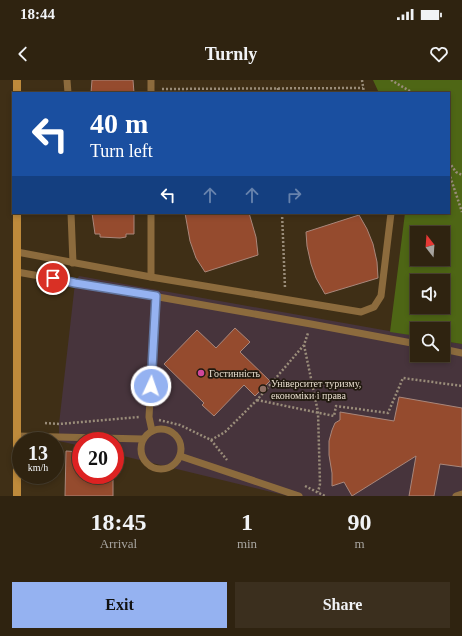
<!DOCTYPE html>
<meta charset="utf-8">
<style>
body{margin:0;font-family:"Times New Roman",serif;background:#3b2f1e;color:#f1f3f6;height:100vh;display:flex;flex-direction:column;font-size:15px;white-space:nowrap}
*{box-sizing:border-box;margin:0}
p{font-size:13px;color:#a7a49f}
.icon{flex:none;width:22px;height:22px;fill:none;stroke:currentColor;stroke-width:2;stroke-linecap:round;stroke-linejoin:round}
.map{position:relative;height:416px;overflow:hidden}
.drawer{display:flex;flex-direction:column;background:#2f2310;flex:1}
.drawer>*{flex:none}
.top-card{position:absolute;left:12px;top:12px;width:438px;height:122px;border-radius:0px;box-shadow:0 2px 6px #0003,0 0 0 1px #4a4030;background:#1a4fa0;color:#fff;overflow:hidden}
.needle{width:26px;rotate:343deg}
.fabs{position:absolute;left:410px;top:146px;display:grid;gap:8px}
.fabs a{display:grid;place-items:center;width:40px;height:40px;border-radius:0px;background:#2f2310;box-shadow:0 2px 6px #0003,0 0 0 1px #4a4030;font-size:20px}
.speed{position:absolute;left:12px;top:352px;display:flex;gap:8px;font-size:20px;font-weight:700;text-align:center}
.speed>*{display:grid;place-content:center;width:52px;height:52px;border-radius:50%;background:#2f2310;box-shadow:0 2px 6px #0003,0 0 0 1px #4a4030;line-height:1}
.speed small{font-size:10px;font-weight:400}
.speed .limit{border:6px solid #d22;background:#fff;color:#111}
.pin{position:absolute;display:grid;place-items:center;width:34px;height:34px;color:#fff;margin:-17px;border:2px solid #fff;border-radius:50%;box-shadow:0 1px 4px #0007}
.me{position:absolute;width:44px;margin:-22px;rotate:3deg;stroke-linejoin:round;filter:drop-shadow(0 0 3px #0008)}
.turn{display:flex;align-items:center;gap:14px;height:84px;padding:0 12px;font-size:18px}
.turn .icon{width:52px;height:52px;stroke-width:2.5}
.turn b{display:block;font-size:28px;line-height:34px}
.lanes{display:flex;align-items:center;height:38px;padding:0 12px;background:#0003;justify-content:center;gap:20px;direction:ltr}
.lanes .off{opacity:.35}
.eta{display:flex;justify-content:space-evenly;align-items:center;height:68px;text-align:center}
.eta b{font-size:24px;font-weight:600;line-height:28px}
.cta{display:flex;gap:8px;margin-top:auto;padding:8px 12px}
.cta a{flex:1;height:46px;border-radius:0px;background:#95b2f1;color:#111;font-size:16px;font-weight:600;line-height:46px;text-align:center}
.cta a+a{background:#3b2f1e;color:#f1f3f6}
.status{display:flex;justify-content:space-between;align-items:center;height:28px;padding:0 20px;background:#2f2310;direction:ltr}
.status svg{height:11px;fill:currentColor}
header{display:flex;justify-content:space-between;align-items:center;height:52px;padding:0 12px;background:#2f2310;font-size:18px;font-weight:600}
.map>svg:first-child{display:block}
.education{fill:#47343c}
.forest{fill:#4e6615;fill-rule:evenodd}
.building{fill:#954b2e;stroke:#a9877b}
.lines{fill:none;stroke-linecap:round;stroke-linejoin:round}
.path{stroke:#9a8d7a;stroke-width:2.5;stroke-dasharray:2 2;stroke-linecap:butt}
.lane{stroke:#8c6b3d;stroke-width:7}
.secondary{stroke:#be8a3b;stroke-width:8}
.route-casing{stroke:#61749d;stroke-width:10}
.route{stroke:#95b2f1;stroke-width:7}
.hotel-dot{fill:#d1479c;stroke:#20190e;stroke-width:1.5}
.education-dot{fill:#8d6e63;stroke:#20190e;stroke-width:1.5}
.labels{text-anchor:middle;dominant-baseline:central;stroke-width:3.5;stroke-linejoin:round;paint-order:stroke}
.poi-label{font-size:10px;fill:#e7ddce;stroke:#20190e;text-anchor:start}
</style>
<div class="status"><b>18:44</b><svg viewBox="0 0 49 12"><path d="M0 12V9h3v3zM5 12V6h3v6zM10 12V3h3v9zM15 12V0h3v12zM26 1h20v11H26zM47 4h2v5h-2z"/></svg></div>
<header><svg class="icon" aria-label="back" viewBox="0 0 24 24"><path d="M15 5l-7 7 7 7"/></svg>Turnly<svg class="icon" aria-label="heart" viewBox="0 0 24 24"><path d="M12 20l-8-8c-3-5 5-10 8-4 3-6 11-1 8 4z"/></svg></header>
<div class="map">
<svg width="462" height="416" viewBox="0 0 462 416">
<rect width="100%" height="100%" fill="#3f2f16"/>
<polygon class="education" points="79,196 417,256 417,275 443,275 443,261 462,264 462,416 288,416 115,374 115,361 81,361 81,366 59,361 59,344 75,203"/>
<path class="forest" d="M373 0H462V264L443 261V249H417V256L390 252 405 133H449V13H379ZM417 153H443V179H417ZM417 201H443V227H417Z"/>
<g class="building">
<polygon points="92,0 133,0 134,13 91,13"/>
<polygon points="92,133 134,133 134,154 126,154 126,157 120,158 100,157 100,154 95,154"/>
<polygon points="185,133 249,133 256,157 258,175 205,192 196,178 190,161"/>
<polygon points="359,135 367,149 373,164 377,182 378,198 325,214 316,198 311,184 307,166 306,152"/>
<polygon points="235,248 250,262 240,272 270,301 255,316 244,305 214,336 202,325 204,323 164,284 197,250 216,268"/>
<polygon points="399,317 462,328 462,387 440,384 434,416 409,416 416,376 352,416 344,402 332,406 332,393 329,375 329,361 332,350 335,343 340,340 340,332 394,341"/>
<polygon points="66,371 81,372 81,395 113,395 113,416 65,416"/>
</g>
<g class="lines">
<g class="path">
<polyline points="362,0 364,13"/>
<polyline points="391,0 413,13"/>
<polyline points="278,8 278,13"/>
<polyline points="162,9 363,8"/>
<polyline points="449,82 456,92 462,95"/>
<polyline points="449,93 462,132"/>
<polyline points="282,133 285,208"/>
<polyline points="304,265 318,332 320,404 318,412"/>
<polyline points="257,320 334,336 336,326 388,333 403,298 462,306"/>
<polyline points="159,340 180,345 211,360 225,352 257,320 304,265 308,253"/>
<polyline points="45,343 59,344 139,337"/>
<polyline points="211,360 227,380"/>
<polyline points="305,406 325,416"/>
</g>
<g class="lane">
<polyline points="67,0 68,13"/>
<polyline points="151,0 151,13"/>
<polyline points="71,133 73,183"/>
<polyline points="151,133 151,197"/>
<polyline points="17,172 151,197 361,232 374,227 381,216 391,133"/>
<polyline points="17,192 311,244 417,264"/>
<polyline points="443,269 462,273"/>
<circle cx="161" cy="369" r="20"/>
<polyline points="152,351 149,337 156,216"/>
<polyline points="17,356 143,359"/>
<polyline points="180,376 299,416"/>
<polyline points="456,416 462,414"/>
</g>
<g class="secondary">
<polyline points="17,13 17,0"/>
<polyline points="17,416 17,133"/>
</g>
</g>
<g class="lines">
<g class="route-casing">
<polyline id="route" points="53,198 75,203 156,216 151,306"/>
</g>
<use href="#route" class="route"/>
</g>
<circle class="hotel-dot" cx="201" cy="293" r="4"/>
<circle class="education-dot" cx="263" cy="309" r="4"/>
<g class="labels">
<g class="poi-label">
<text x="209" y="293">Гостинність</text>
<text x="271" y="303">Університет туризму,<tspan x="271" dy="12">економіки і права</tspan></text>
</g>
</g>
</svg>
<div class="fabs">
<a><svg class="needle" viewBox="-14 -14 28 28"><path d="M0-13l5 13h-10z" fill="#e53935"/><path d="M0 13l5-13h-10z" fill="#a7a49f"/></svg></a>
<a><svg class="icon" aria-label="sound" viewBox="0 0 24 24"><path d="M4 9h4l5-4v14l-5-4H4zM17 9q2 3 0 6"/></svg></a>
<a><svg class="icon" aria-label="search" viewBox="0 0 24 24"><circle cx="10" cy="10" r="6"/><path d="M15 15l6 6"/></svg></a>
</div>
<div class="speed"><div>13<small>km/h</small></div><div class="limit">20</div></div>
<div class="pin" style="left:53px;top:198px;background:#d93025"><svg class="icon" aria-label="arrive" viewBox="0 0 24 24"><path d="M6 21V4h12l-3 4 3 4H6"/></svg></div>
<svg class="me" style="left:151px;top:306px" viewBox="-20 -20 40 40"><circle r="17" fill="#95b2f1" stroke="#fff" stroke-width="3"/><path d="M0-11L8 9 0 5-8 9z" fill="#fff"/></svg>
<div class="top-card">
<div class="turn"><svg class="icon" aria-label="left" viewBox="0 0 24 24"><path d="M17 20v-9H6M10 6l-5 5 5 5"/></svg><div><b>40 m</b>Turn left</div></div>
<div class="lanes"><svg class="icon" aria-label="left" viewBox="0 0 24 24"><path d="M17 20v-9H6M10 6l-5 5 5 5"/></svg><svg class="icon off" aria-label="ahead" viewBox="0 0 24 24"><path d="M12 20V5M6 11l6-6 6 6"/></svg><svg class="icon off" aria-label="ahead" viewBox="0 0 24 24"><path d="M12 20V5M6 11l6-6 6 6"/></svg><svg class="icon off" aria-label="right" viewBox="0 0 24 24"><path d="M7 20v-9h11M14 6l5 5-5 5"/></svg></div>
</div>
</div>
<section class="drawer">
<div class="eta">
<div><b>18:45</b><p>Arrival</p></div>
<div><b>1</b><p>min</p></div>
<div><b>90</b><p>m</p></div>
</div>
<div class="cta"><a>Exit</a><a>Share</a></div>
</section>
